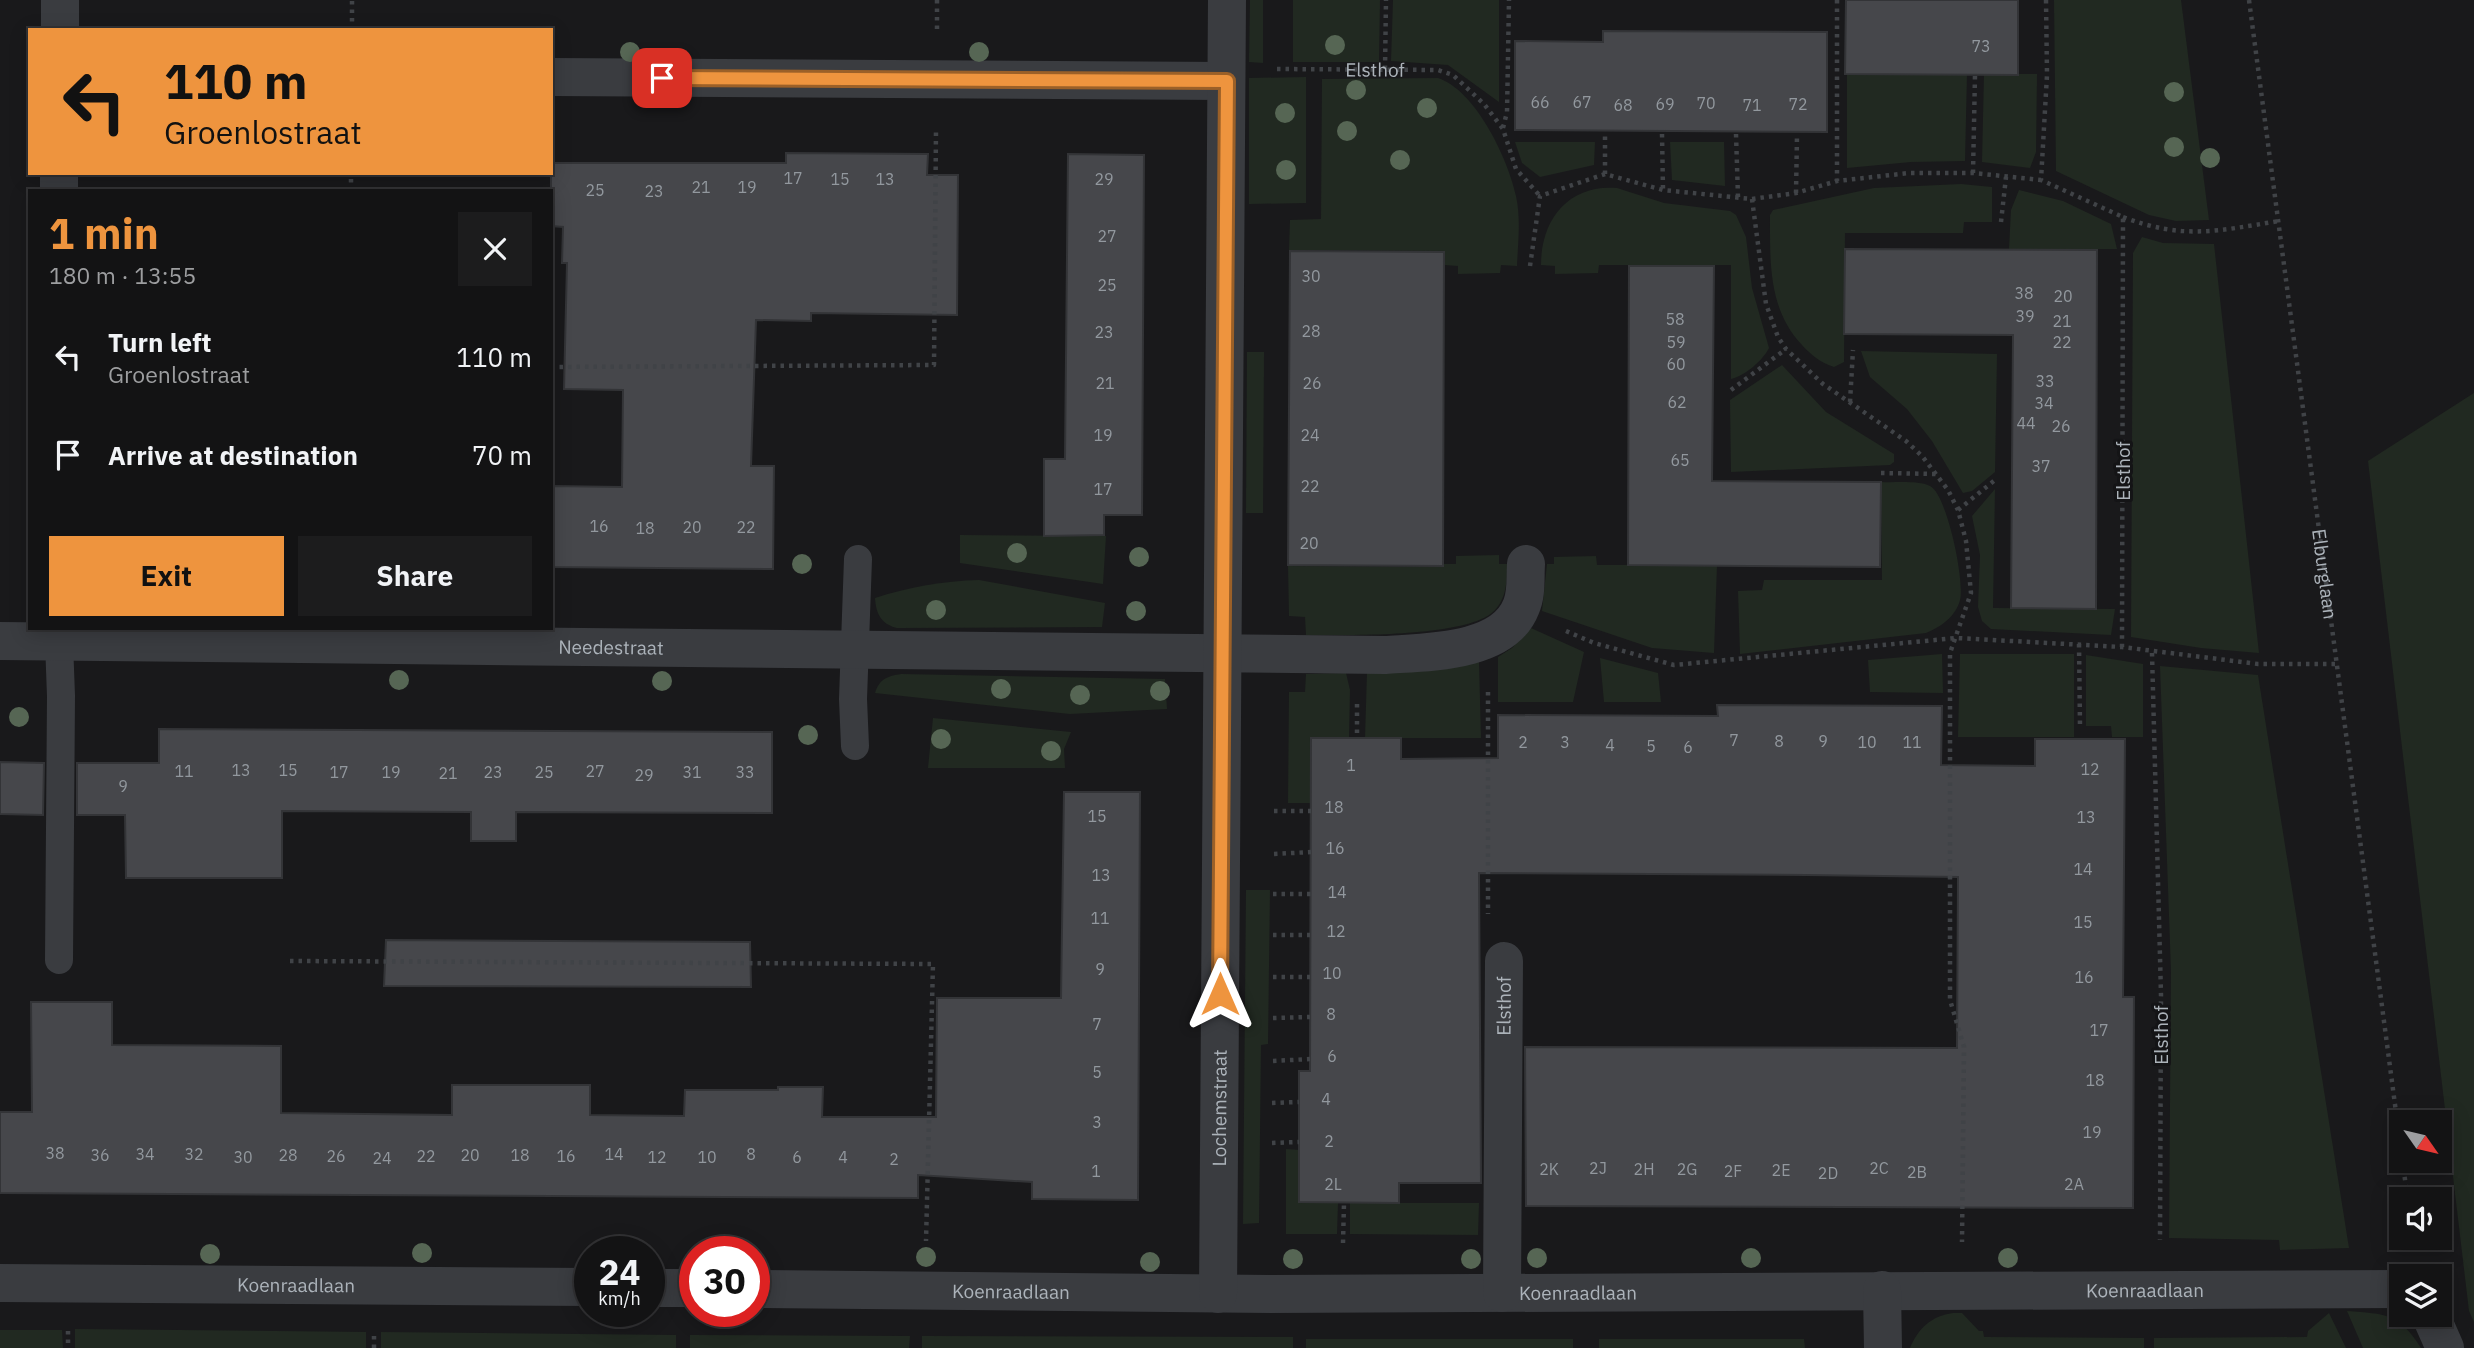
<!DOCTYPE html>
<meta charset="utf-8">
<style>
body{margin:0;font-family:"IBM Plex Sans",sans-serif;background:#1c1c1d;color:#f1f3f6;height:100vh;display:flex;flex-direction:column;font-size:26px;white-space:nowrap}
*{box-sizing:border-box;margin:0}
p{font-size:23px;color:#9d9ea0}
.icon{flex:none;width:38px;height:38px;fill:none;stroke:currentColor;stroke-width:2;stroke-linecap:round;stroke-linejoin:round}
.map{position:relative;flex:1;overflow:hidden}
.panel{position:absolute;left:28px;top:189px;width:525px;height:441px;display:flex;flex-direction:column;background:#131314;border-radius:0px;box-shadow:0 4px 18px #0003,0 0 0 2px #323234}
.panel>*{flex:none}
.banner{position:absolute;left:28px;top:28px;width:525px;height:147px;border-radius:0px;box-shadow:0 4px 18px #0003,0 0 0 2px #323234;background:#ee943e;color:#111;overflow:hidden}
.needle{width:46px;rotate:124deg}
.controls{position:absolute;left:2389px;top:1110px;display:grid;gap:14px}
.controls a{display:grid;place-items:center;width:63px;height:63px;border-radius:0px;background:#131314;box-shadow:0 4px 18px #0003,0 0 0 2px #323234;font-size:35px}
.speed{position:absolute;left:574px;top:1236px;display:flex;gap:14px;font-size:35px;font-weight:700;text-align:center}
.speed>*{display:grid;place-content:center;width:91px;height:91px;border-radius:50%;background:#131314;box-shadow:0 4px 18px #0003,0 0 0 2px #323234;line-height:1}
.speed small{font-size:18px;font-weight:400}
.speed .limit{border:10px solid #d22;background:#fff;color:#111}
.pin{position:absolute;display:grid;place-items:center;width:60px;height:60px;color:#fff;margin:-30px;border-radius:14px;box-shadow:0 4px 10px #0006}
.me{position:absolute;width:77px;margin:-38px;rotate:0deg;stroke-linejoin:round;filter:drop-shadow(0 0 5px #0008)}
.turn{display:flex;align-items:center;gap:24px;height:147px;padding:0 21px;font-size:32px}
.turn .icon{width:91px;height:91px;stroke-width:2.5}
.turn b{display:block;font-size:49px;line-height:60px}
.round{display:grid;place-items:center;flex:none;width:74px;height:74px;border-radius:0px;background:#1c1c1d}
.head{display:flex;align-items:center;justify-content:space-between;height:119px;padding:0 21px}
h1{font-size:42px;font-weight:700;line-height:52px;color:#ee943e}
.primary-button{display:flex;gap:14px;margin-top:auto;padding:14px 21px}
.primary-button a{flex:1;height:80px;border-radius:0px;background:#ee943e;color:#111;font-size:28px;font-weight:700;line-height:80px;text-align:center}
.primary-button a+a{background:#1c1c1d;color:#f1f3f6}
ul{padding:0;list-style:none}
li{display:flex;align-items:center;gap:21px;height:98px;padding:0 21px}
li div{flex:1}
li b{display:block;font-size:26px}
li em{font-style:normal}
.map>svg:first-child{display:block}
.green{fill:#212921}
.building{fill:#46474b;stroke:#333437;stroke-width:2}
.lines{fill:none;stroke-linecap:round;stroke-linejoin:round}
.path{stroke:#404347;stroke-width:4.5;stroke-dasharray:3.5 5;stroke-linecap:butt}
.lane{stroke:#3a3c40;stroke-width:28}
.street{stroke:#3a3c40;stroke-width:38}
.tree{fill:#566654}
.route-casing{stroke:#9b6028;stroke-width:18}
.route{stroke:#ee943e;stroke-width:12}
.labels{text-anchor:middle;dominant-baseline:central;stroke-width:6;stroke-linejoin:round;paint-order:stroke}
.number-label{font-size:16px;fill:#92989e}
.street-label{font-size:19px;fill:#acb3ba;stroke:#141416}
</style>
<div class="map">
<svg width="2474" height="1348" viewBox="0 0 2474 1348">
<rect width="100%" height="100%" fill="#19191b"/>
<g class="green">
<polygon points="1250,0 1263,0 1263,63 1249,62"/>
<polygon points="1293,0 1380,0 1379,62 1293,62"/>
<polygon points="1393,0 1499,0 1499,102 1448,65 1391,61"/>
<polygon points="2054,0 2181,0 2209,220 2176,221 2149,215 2056,171"/>
<polygon points="1847,73 1967,74 1965,161 1911,162 1847,168"/>
<polygon points="1984,74 2037,74 2036,152 2030,168 1982,162"/>
<polygon points="1306,77 1306,203 1249,204 1249,78"/>
<path d="M1438 78C1475 90 1508 158 1516 196 1521 219 1518 242 1517 266L1501 265 1500 273 1458 274V266L1445 265 1444 251 1289 250 1290 220 1321 219 1322 79Z"/>
<polygon points="1515,142 1595,142 1594,165 1540,177 1522,163"/>
<polygon points="1670,142 1724,142 1725,186 1672,180"/>
<path d="M1961 184 1992 187V222H1964L1963 233H1845L1844 362 1834 367C1821 363 1811 355 1802 345 1768 309 1770 262 1770 215L1773 210 1874 188Z"/>
<path d="M1617 188 1664 203 1730 211 1736 215 1746 237 1752 288 1769 348C1763 360 1745 376 1731 379V265H1599L1598 273 1555 274V266L1541 265C1541 219 1569 184 1617 188Z"/>
<polygon points="2019,190 2063,201 2111,224 2117,249 2009,249 2011,210"/>
<polygon points="2142,237 2163,243 2214,244 2259,653 2201,648 2131,637 2133,253"/>
<polygon points="1861,351 1997,354 1995,472 1972,491 1963,493 1932,441 1907,409 1870,377"/>
<polygon points="1247,352 1264,352 1263,513 1246,513"/>
<polygon points="1782,365 1826,412 1894,454 1894,462 1890,465 1731,472 1730,400"/>
<polygon points="2474,393 2474,1322 2469,1311 2368,461"/>
<path d="M1881 482C1895 483 1917 480 1930 486 1947 494 1965 582 1960 600 1956 616 1941 627 1926 633L1740 654 1738 591 1762 590 1764 580H1882Z"/>
<polygon points="1995,489 1993,608 2115,609 2111,635 1991,629 1982,621 1978,607 1980,555 1972,516"/>
<polygon points="960,535 1106,536 1103,584 960,563"/>
<path d="M1499 555V564H1507C1507 580 1507 597 1495 610 1470 638 1345 635 1306 635L1305 617 1289 616 1288 566 1443 567V564H1456V556Z"/>
<polygon points="1596,556 1597,565 1717,565 1714,653 1652,648 1542,611 1547,564 1554,564 1554,557"/>
<path d="M979 580 1105 603 1102 627 897 628C881 624 876 614 875 598 909 587 943 581 979 580Z"/>
<polygon points="1531,628 1584,652 1573,702 1498,702 1498,657 1512,648"/>
<polygon points="1942,654 1943,693 1870,692 1868,660"/>
<polygon points="1960,654 2074,654 2074,737 1958,737"/>
<polygon points="2086,655 2143,664 2143,737 2112,737 2111,726 2086,726"/>
<polygon points="1600,658 1658,673 1661,702 1604,702"/>
<polygon points="1479,662 1481,738 1365,738 1367,672 1384,673"/>
<polygon points="2160,666 2258,675 2349,1248 2280,1250 2279,1240 2169,1238 2171,971"/>
<polygon points="1346,673 1350,690 1349,738 1312,738 1311,803 1288,803 1289,692 1305,692 1306,674"/>
<path d="M901 674 1165 679 1167 709 1070 714 875 693C879 679 888 676 901 674Z"/>
<polygon points="933,718 1071,732 1064,749 1065,768 928,768"/>
<polygon points="1246,890 1270,890 1268,1044 1261,1045 1259,1223 1243,1224"/>
<polygon points="1286,1149 1300,1150 1299,1203 1338,1203 1337,1234 1286,1234"/>
<polygon points="1350,1203 1479,1203 1478,1235 1350,1234"/>
<path d="M2347 1311C2386 1314 2399 1313 2421 1348H2363Z"/>
<path d="M1953 1313H1962L1979 1331H1983L1984 1337 2144 1338V1348H1910C1918 1329 1931 1316 1953 1313Z"/>
<polygon points="2329,1313 2346,1348 2154,1348 2154,1338 2307,1337 2308,1331"/>
<polygon points="75,1329 366,1332 366,1348 75,1348"/>
<polygon points="0,1330 62,1330 63,1348 0,1348"/>
<polygon points="381,1332 676,1335 676,1348 381,1348"/>
<polygon points="690,1335 910,1336 909,1348 690,1348"/>
<polygon points="922,1336 1293,1337 1293,1348 922,1348"/>
<rect x="1306" y="1339" width="267" height="9"/>
<polygon points="1599,1339 1804,1339 1805,1348 1599,1348"/>
</g>
<g class="building">
<polygon points="1846,0 2018,0 2018,75 1845,74"/>
<polygon points="1603,31 1827,32 1827,132 1515,130 1515,41 1603,42"/>
<polygon points="786,153 928,154 927,175 958,175 957,315 811,313 811,321 756,320 751,466 774,466 773,569 551,567 551,486 622,487 623,390 564,389 567,263 562,263 563,227 551,226 551,163 786,163"/>
<polygon points="1068,154 1144,155 1142,515 1104,515 1104,535 1044,536 1044,459 1065,459"/>
<polygon points="1845,249 2097,250 2096,609 2011,608 2013,335 1844,334"/>
<polygon points="1290,251 1444,252 1443,566 1288,565"/>
<polygon points="1629,266 1714,266 1712,481 1881,482 1880,567 1628,565"/>
<polygon points="1717,705 1942,706 1941,765 2035,766 2035,739 2125,739 2123,997 2134,997 2133,1208 1526,1206 1525,1047 1957,1048 1958,877 1806,875 1479,873 1481,1183 1399,1183 1399,1203 1299,1202 1299,1071 1310,1071 1311,738 1401,738 1401,759 1498,758 1498,715 1718,716"/>
<polygon points="159,729 772,732 772,813 516,812 516,841 471,841 471,812 282,811 282,878 126,878 125,815 77,815 77,763 159,763"/>
<polygon points="0,762 44,763 43,815 0,814"/>
<polygon points="1064,792 1140,792 1138,1200 1032,1199 1032,1182 918,1175 918,1198 0,1193 0,1112 32,1112 31,1002 112,1002 112,1045 281,1046 281,1113 452,1115 452,1085 590,1085 590,1115 684,1116 685,1090 778,1090 778,1087 823,1087 822,1117 936,1117 937,998 1061,998"/>
<polygon points="386,940 750,942 751,987 384,986"/>
</g>
<g class="lines">
<g class="path">
<polyline points="937,0 937,31"/>
<polyline points="1837,0 1837,181"/>
<polyline points="2046,0 2047,75 2041,180 2123,217 2122,647"/>
<path id="s1" d="M2249 0 2401 1150"/>
<polyline points="352,30 352,0"/>
<path id="s2" d="M1277 69 1438 70 1453 75 1484 104 1503 129 1516 169 1540 196"/>
<polyline points="1385,69 1386,0"/>
<polyline points="1503,128 1507,112 1509,0"/>
<polyline points="1662,134 1663,190"/>
<polyline points="1736,134 1738,197"/>
<polyline points="1973,173 1975,75"/>
<polyline points="1605,174 1605,135"/>
<polyline points="351,191 351,173"/>
<polyline points="1796,193 1797,135"/>
<polyline points="1752,199 1766,304 1778,337 1786,349 1823,384 1906,441 1922,456 1948,490 1958,510 1966,541 1971,593 1950,653 1950,1000 1964,1047 1962,1242"/>
<path d="M2123 217C2183 240 2217 231 2279 221"/>
<polyline points="2001,222 2006,177"/>
<polyline points="1530,266 1540,196 1605,174 1663,190 1752,199 1796,193 1837,181 1909,173 1973,173 2041,180"/>
<polyline points="551,367 934,365 936,129"/>
<polyline points="1731,390 1786,349"/>
<polyline points="1850,402 1853,350"/>
<polyline points="1881,473 1936,474"/>
<polyline points="1958,510 1995,480"/>
<polyline points="1566,631 1594,643 1674,665 1956,638 2122,647 2258,664 2336,664"/>
<polyline points="2079,644 2080,726"/>
<polyline points="2152,653 2161,995 2160,1240"/>
<polyline points="1488,692 1488,914"/>
<polyline points="1357,704 1357,737"/>
<polyline points="1274,811 1311,811"/>
<polyline points="1274,854 1311,852"/>
<polyline points="1273,894 1311,894"/>
<polyline points="1273,935 1310,935"/>
<polyline points="290,961 933,964 926,1241"/>
<polyline points="1273,977 1310,977"/>
<polyline points="1273,1018 1310,1017"/>
<polyline points="1273,1061 1310,1059"/>
<polyline points="1272,1103 1299,1102"/>
<polyline points="1272,1143 1299,1142"/>
<polyline points="2402,1160 2408,1199"/>
<polyline points="1343,1243 1344,1203"/>
<polyline points="68,1331 68,1348"/>
<polyline points="374,1348 374,1335"/>
</g>
<g class="lane">
<polyline points="59,642 61,696 59,960"/>
<polyline points="855,746 853,699 858,559"/>
</g>
<g class="street">
<polyline points="60,30 60,0"/>
<polyline points="551,77 1226,81"/>
<polyline points="59,191 59,173"/>
<path id="s3" d="M0 641 1385 655C1427 652 1503 653 1521 607 1527 594 1525 578 1526 564"/>
<path id="s4" d="M0 1283 590 1287"/>
<polyline points="649,1288 695,1288"/>
<path id="s5" d="M754 1289 1271 1294 2401 1289"/>
<polyline points="1882,1290 1883,1348"/>
<path id="s6" d="M1502 1293 1504 961"/>
<path id="s7" d="M1218 1294 1227 0"/>
<polyline points="2430,1314 2445,1348"/>
</g>
</g>
<g class="tree">
<circle cx="1335" cy="45" r="10"/>
<circle cx="630" cy="52" r="10"/>
<circle cx="979" cy="52" r="10"/>
<circle cx="1356" cy="90" r="10"/>
<circle cx="2174" cy="92" r="10"/>
<circle cx="1427" cy="108" r="10"/>
<circle cx="1285" cy="113" r="10"/>
<circle cx="1347" cy="131" r="10"/>
<circle cx="2174" cy="147" r="10"/>
<circle cx="2210" cy="158" r="10"/>
<circle cx="1400" cy="160" r="10"/>
<circle cx="1286" cy="170" r="10"/>
<circle cx="1017" cy="553" r="10"/>
<circle cx="1139" cy="557" r="10"/>
<circle cx="802" cy="564" r="10"/>
<circle cx="936" cy="610" r="10"/>
<circle cx="1136" cy="611" r="10"/>
<circle cx="399" cy="680" r="10"/>
<circle cx="662" cy="681" r="10"/>
<circle cx="1001" cy="689" r="10"/>
<circle cx="1160" cy="691" r="10"/>
<circle cx="1080" cy="695" r="10"/>
<circle cx="19" cy="717" r="10"/>
<circle cx="808" cy="735" r="10"/>
<circle cx="941" cy="739" r="10"/>
<circle cx="1051" cy="751" r="10"/>
<circle cx="422" cy="1253" r="10"/>
<circle cx="210" cy="1254" r="10"/>
<circle cx="926" cy="1257" r="10"/>
<circle cx="1537" cy="1258" r="10"/>
<circle cx="1751" cy="1258" r="10"/>
<circle cx="2008" cy="1258" r="10"/>
<circle cx="1293" cy="1259" r="10"/>
<circle cx="1471" cy="1259" r="10"/>
<circle cx="1150" cy="1262" r="10"/>
</g>
<g class="lines">
<g class="route-casing">
<polyline id="route" points="662,78 1227,81 1220,994"/>
</g>
<use href="#route" class="route"/>
</g>
<g class="labels">
<g class="number-label">
<text x="1981" y="46">73</text>
<text x="1540" y="102">66</text>
<text x="1582" y="102">67</text>
<text x="1706" y="103">70</text>
<text x="1665" y="104">69</text>
<text x="1798" y="104">72</text>
<text x="1623" y="105">68</text>
<text x="1752" y="105">71</text>
<text x="793" y="178">17</text>
<text x="840" y="179">15</text>
<text x="885" y="179">13</text>
<text x="1104" y="179">29</text>
<text x="701" y="187">21</text>
<text x="747" y="187">19</text>
<text x="595" y="190">25</text>
<text x="654" y="191">23</text>
<text x="1107" y="236">27</text>
<text x="1311" y="276">30</text>
<text x="1107" y="285">25</text>
<text x="2024" y="293">38</text>
<text x="2063" y="296">20</text>
<text x="2025" y="316">39</text>
<text x="1675" y="319">58</text>
<text x="2062" y="321">21</text>
<text x="1311" y="331">28</text>
<text x="1104" y="332">23</text>
<text x="1676" y="342">59</text>
<text x="2062" y="342">22</text>
<text x="1676" y="364">60</text>
<text x="2045" y="381">33</text>
<text x="1105" y="383">21</text>
<text x="1312" y="383">26</text>
<text x="1677" y="402">62</text>
<text x="2044" y="403">34</text>
<text x="2026" y="423">44</text>
<text x="2061" y="426">26</text>
<text x="1103" y="435">19</text>
<text x="1310" y="435">24</text>
<text x="1680" y="460">65</text>
<text x="2041" y="466">37</text>
<text x="1310" y="486">22</text>
<text x="1103" y="489">17</text>
<text x="599" y="526">16</text>
<text x="692" y="527">20</text>
<text x="746" y="527">22</text>
<text x="645" y="528">18</text>
<text x="1309" y="543">20</text>
<text x="1734" y="740">7</text>
<text x="1779" y="741">8</text>
<text x="1823" y="741">9</text>
<text x="1523" y="742">2</text>
<text x="1565" y="742">3</text>
<text x="1867" y="742">10</text>
<text x="1912" y="742">11</text>
<text x="1610" y="745">4</text>
<text x="1651" y="746">5</text>
<text x="1688" y="747">6</text>
<text x="1351" y="765">1</text>
<text x="2090" y="769">12</text>
<text x="241" y="770">13</text>
<text x="288" y="770">15</text>
<text x="184" y="771">11</text>
<text x="595" y="771">27</text>
<text x="339" y="772">17</text>
<text x="391" y="772">19</text>
<text x="493" y="772">23</text>
<text x="544" y="772">25</text>
<text x="692" y="772">31</text>
<text x="745" y="772">33</text>
<text x="448" y="773">21</text>
<text x="644" y="775">29</text>
<text x="123" y="786">9</text>
<text x="1334" y="807">18</text>
<text x="1097" y="816">15</text>
<text x="2086" y="817">13</text>
<text x="1335" y="848">16</text>
<text x="2083" y="869">14</text>
<text x="1101" y="875">13</text>
<text x="1337" y="892">14</text>
<text x="1100" y="918">11</text>
<text x="2083" y="922">15</text>
<text x="1336" y="931">12</text>
<text x="1100" y="969">9</text>
<text x="1332" y="973">10</text>
<text x="2084" y="977">16</text>
<text x="1331" y="1014">8</text>
<text x="1097" y="1024">7</text>
<text x="2099" y="1030">17</text>
<text x="1332" y="1056">6</text>
<text x="1097" y="1072">5</text>
<text x="2095" y="1080">18</text>
<text x="1326" y="1099">4</text>
<text x="1097" y="1122">3</text>
<text x="2092" y="1132">19</text>
<text x="1329" y="1141">2</text>
<text x="55" y="1153">38</text>
<text x="145" y="1154">34</text>
<text x="194" y="1154">32</text>
<text x="614" y="1154">14</text>
<text x="751" y="1154">8</text>
<text x="100" y="1155">36</text>
<text x="288" y="1155">28</text>
<text x="470" y="1155">20</text>
<text x="520" y="1155">18</text>
<text x="336" y="1156">26</text>
<text x="426" y="1156">22</text>
<text x="566" y="1156">16</text>
<text x="243" y="1157">30</text>
<text x="657" y="1157">12</text>
<text x="707" y="1157">10</text>
<text x="797" y="1157">6</text>
<text x="843" y="1157">4</text>
<text x="382" y="1158">24</text>
<text x="894" y="1159">2</text>
<text x="1598" y="1168">2J</text>
<text x="1879" y="1168">2C</text>
<text x="1549" y="1169">2K</text>
<text x="1644" y="1169">2H</text>
<text x="1687" y="1169">2G</text>
<text x="1781" y="1170">2E</text>
<text x="1096" y="1171">1</text>
<text x="1733" y="1171">2F</text>
<text x="1917" y="1172">2B</text>
<text x="1828" y="1173">2D</text>
<text x="1333" y="1184">2L</text>
<text x="2074" y="1184">2A</text>
</g>
<g class="street-label">
<text stroke="none"><textPath href="#s2" startOffset="98">Elsthof</textPath></text>
<text transform="translate(2123 471) rotate(-90)">Elsthof</text>
<text stroke="none"><textPath href="#s1" startOffset="579">Elburglaan</textPath></text>
<text stroke="none"><textPath href="#s3" startOffset="611">Needestraat</textPath></text>
<text stroke="none"><textPath href="#s6" startOffset="287">Elsthof</textPath></text>
<text transform="translate(2161 1035) rotate(-90)">Elsthof</text>
<text stroke="none"><textPath href="#s7" startOffset="186">Lochemstraat</textPath></text>
<text stroke="none"><textPath href="#s4" startOffset="296">Koenraadlaan</textPath></text>
<text stroke="none"><textPath href="#s5" startOffset="1391">Koenraadlaan</textPath></text>
<text stroke="none"><textPath href="#s5" startOffset="257">Koenraadlaan</textPath></text>
<text stroke="none"><textPath href="#s5" startOffset="824">Koenraadlaan</textPath></text>
</g>
</g>
</svg>
<div class="controls">
<a><svg class="needle" viewBox="-14 -14 28 28"><path d="M0-13l5 13h-10z" fill="#e53935"/><path d="M0 13l5-13h-10z" fill="#9d9ea0"/></svg></a>
<a><svg class="icon" aria-label="sound" viewBox="0 0 24 24"><path d="M4 9h4l5-4v14l-5-4H4zM17 9q2 3 0 6"/></svg></a>
<a><svg class="icon" aria-label="layers" viewBox="0 0 24 24"><path d="M12 4l9 5-9 5-9-5zM3 14l9 5 9-5"/></svg></a>
</div>
<div class="speed"><div>24<small>km/h</small></div><div class="limit">30</div></div>
<div class="pin" style="left:662px;top:78px;background:#d93025"><svg class="icon" aria-label="arrive" viewBox="0 0 24 24"><path d="M6 21V4h12l-3 4 3 4H6"/></svg></div>
<svg class="me" style="left:1220px;top:994px" viewBox="-20 -20 40 40"><path d="M0-17L14 15 0 8-14 15z" fill="#ee943e" stroke="#fff" stroke-width="4"/></svg>
<div class="banner">
<div class="turn"><svg class="icon" aria-label="left" viewBox="0 0 24 24"><path d="M17 20v-9H6M10 6l-5 5 5 5"/></svg><div><b>110 m</b>Groenlostraat</div></div>
</div>
<section class="panel">
<div class="head"><div><h1>1 min</h1><p>180 m · 13:55</p></div><a class="round"><svg class="icon" aria-label="close" viewBox="0 0 24 24"><path d="M6 6l12 12M18 6L6 18"/></svg></a></div>
<ul>
<li><svg class="icon" aria-label="left" viewBox="0 0 24 24"><path d="M17 20v-9H6M10 6l-5 5 5 5"/></svg><div><b>Turn left</b><p>Groenlostraat</p></div><em>110 m</em></li>
<li><svg class="icon" aria-label="arrive" viewBox="0 0 24 24"><path d="M6 21V4h12l-3 4 3 4H6"/></svg><div><b>Arrive at destination</b></div><em>70 m</em></li>
</ul>
<div class="primary-button"><a>Exit</a><a>Share</a></div>
</section>
</div>
